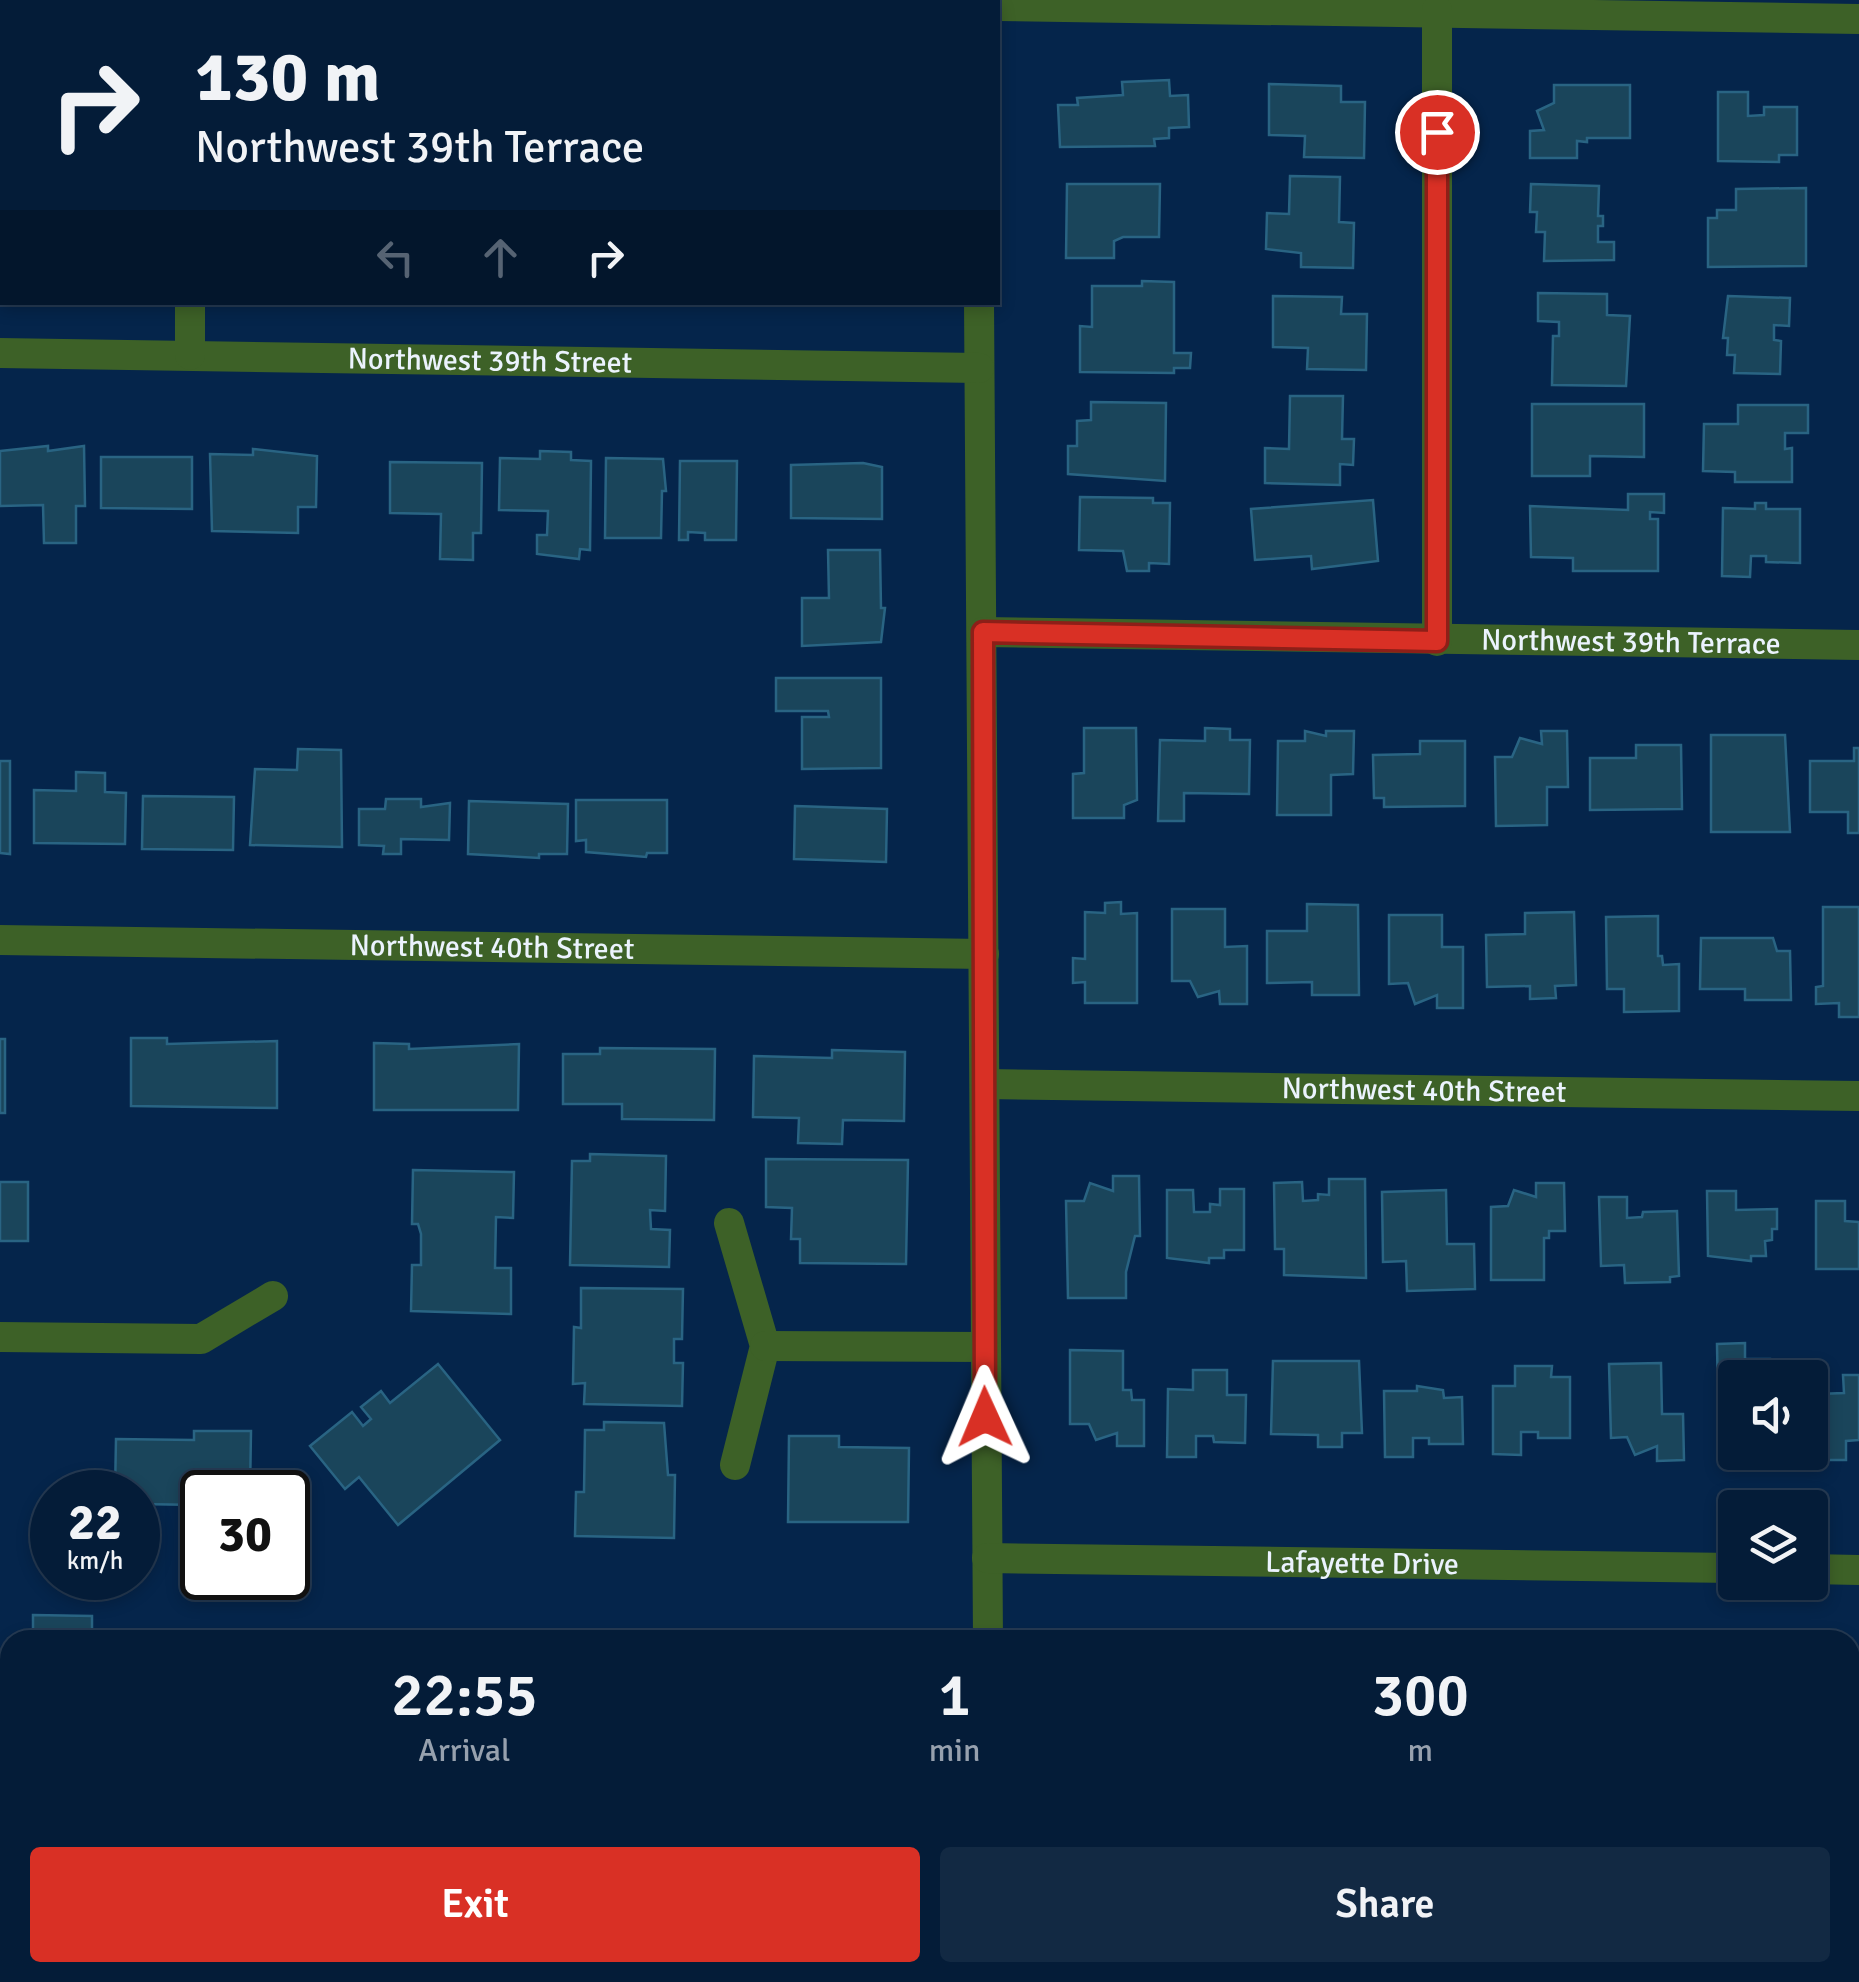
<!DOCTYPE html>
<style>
body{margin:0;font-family:Signika,sans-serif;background:#122943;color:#f1f3f6;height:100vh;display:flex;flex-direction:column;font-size:38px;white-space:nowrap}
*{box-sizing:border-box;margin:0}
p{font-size:32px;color:#97a1ae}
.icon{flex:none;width:55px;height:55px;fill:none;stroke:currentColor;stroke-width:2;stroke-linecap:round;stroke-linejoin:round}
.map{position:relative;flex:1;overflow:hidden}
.drawer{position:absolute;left:0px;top:1630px;width:1860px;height:352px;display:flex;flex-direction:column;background:#041c38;border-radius:30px 30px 0 0;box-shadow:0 5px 15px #0003,0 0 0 2px #253a53}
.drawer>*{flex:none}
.hud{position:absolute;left:0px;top:0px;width:1000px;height:305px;box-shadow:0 5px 15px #0003,0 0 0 2px #253a53;background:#041c38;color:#f1f3f6;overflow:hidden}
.tools{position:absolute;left:1718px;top:1360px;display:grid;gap:20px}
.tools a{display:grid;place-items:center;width:110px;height:110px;border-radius:10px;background:#041c38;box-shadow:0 5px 15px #0003,0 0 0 2px #253a53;font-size:50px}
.speed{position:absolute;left:30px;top:1470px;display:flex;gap:20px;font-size:50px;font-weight:700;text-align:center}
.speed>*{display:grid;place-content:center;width:130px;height:130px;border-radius:50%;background:#041c38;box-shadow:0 5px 15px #0003,0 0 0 2px #253a53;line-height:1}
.speed small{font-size:25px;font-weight:400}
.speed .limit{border:5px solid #111;border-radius:15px;background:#fff;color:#111}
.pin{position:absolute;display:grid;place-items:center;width:85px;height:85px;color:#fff;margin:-42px;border:5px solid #fff;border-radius:50%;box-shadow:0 2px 10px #0007}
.me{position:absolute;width:110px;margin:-55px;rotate:359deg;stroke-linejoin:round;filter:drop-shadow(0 0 8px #0008)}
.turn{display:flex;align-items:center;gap:35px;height:210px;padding:0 30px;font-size:45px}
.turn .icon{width:130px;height:130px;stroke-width:2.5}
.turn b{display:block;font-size:70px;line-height:85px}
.lanes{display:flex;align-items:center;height:95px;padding:0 30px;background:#0003;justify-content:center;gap:50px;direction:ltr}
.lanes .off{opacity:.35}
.eta{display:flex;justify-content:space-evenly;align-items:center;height:170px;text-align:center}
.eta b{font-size:60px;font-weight:600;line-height:70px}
.cta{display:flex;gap:20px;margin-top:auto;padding:20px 30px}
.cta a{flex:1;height:115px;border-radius:10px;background:#d93025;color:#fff;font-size:40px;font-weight:600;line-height:115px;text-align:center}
.cta a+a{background:#122943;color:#f1f3f6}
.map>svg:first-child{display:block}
.building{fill:#1a455b;stroke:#296483;stroke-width:2.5}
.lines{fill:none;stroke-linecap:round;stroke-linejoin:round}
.service{stroke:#3d6127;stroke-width:20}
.minor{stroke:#3d6127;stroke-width:30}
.route-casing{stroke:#8d1f18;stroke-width:25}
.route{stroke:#d93025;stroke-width:18}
.labels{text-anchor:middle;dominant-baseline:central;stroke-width:10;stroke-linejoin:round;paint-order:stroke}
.street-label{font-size:30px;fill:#ebf3fd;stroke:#040f1f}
</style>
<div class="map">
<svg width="1859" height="1982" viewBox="0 0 1859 1982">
<rect width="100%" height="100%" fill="#05254b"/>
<g class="building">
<rect x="787" y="0" width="70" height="2"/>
<polygon points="1169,80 1170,96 1188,95 1189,127 1169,128 1169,138 1154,139 1155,146 1060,147 1058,105 1078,105 1077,98 1123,95 1122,82"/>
<polygon points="1269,84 1341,86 1341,102 1365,102 1364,158 1304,157 1305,136 1269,135"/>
<polygon points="1554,85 1630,85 1630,138 1587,138 1587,142 1577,141 1577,158 1530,158 1530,131 1544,130 1537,111 1554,103"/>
<polygon points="1718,92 1748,92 1748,116 1764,115 1764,107 1797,107 1797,155 1779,155 1779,162 1718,161"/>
<rect x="0" y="156" width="2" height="95"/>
<polygon points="1290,176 1340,177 1339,222 1354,223 1353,268 1301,267 1301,253 1266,249 1267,213 1289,214"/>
<polygon points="1067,184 1160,184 1159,237 1123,237 1114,241 1114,258 1066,258"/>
<polygon points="1531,184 1599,186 1598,216 1603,216 1603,226 1598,226 1598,242 1614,242 1614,260 1544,261 1545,232 1536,232 1537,212 1530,212"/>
<polygon points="1806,188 1806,266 1708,267 1708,218 1717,218 1717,210 1736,210 1736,189"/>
<polygon points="1142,281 1174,282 1174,353 1191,353 1190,368 1174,368 1174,373 1080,372 1080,326 1092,327 1092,286 1142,286"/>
<polygon points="1538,293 1607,294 1607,315 1630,316 1626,386 1552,385 1553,336 1559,336 1559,322 1538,321"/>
<polygon points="1273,296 1342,297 1341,314 1367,314 1366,370 1307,369 1308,348 1273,347"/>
<polygon points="1728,296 1790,298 1789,326 1774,325 1774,340 1781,341 1780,374 1734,373 1735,355 1727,355 1728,338 1723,338"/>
<polygon points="1290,396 1343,396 1342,439 1354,439 1353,465 1340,464 1340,485 1265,483 1265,448 1289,449"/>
<polygon points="1091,402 1166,403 1165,481 1068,474 1068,446 1077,446 1077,421 1091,420"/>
<polygon points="1532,404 1644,404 1644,457 1590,456 1590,476 1532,476"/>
<polygon points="1738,405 1808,405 1808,433 1785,433 1785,449 1792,448 1792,482 1735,482 1735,472 1703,471 1704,424 1738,424"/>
<polygon points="48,446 48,451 84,446 85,506 76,506 76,543 44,543 43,505 0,506 0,451"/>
<polygon points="253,449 317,456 316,507 298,507 298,533 212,531 210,454 253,455"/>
<polygon points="540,451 571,452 571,460 591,461 590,550 580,549 579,559 537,554 537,535 547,535 548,511 499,510 500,458 540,459"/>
<polygon points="101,457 192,457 192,509 101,508"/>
<polygon points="606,458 663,459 666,491 662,491 661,538 605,538"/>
<polygon points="680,461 737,461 736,540 705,540 705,533 688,532 688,540 679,540"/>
<polygon points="390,462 482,463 481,533 473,533 473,560 440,559 441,514 390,513"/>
<polygon points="863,463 882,467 882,519 791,518 791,465"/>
<polygon points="1628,494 1664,494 1664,513 1650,512 1650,519 1658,519 1658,571 1573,571 1573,558 1531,557 1530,506 1628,510"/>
<polygon points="1080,497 1153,498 1153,503 1170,503 1169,564 1149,563 1149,571 1127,571 1123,551 1079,550"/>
<polygon points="1373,500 1378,561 1312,569 1311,556 1255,560 1251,509"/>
<polygon points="1755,503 1766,503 1766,509 1800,509 1800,563 1766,562 1766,556 1751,556 1750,577 1722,576 1723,508 1755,509"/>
<polygon points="828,550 880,550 881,608 885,608 881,642 802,646 802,598 829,598"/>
<polygon points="776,678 881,678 881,768 802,769 802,717 829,717 828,711 776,711"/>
<polygon points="1084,728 1136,728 1137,800 1124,805 1124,818 1073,818 1073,774 1084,773"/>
<polygon points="1205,728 1230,729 1230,740 1250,740 1249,794 1184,793 1184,821 1158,821 1160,740 1205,741"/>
<polygon points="1305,731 1326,736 1326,731 1354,731 1353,774 1331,775 1331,815 1277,815 1278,741 1305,741"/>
<polygon points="1541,731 1567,731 1568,787 1547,787 1547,825 1496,826 1495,757 1512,757 1520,738 1542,744"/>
<polygon points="1711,735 1785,735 1790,832 1711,832"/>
<polygon points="1420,741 1465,741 1465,806 1384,807 1384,798 1374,798 1373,755 1420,754"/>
<polygon points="1636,745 1681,745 1682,809 1590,810 1590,758 1636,758"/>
<polygon points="1854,748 1859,748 1859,833 1848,833 1848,812 1810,812 1810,761 1854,761"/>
<polygon points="298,749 341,750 342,847 250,845 255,769 297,770"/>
<polygon points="0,761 10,761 10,854 0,853"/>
<polygon points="76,772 105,773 105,792 126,793 125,844 34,843 34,790 76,791"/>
<polygon points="143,796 234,797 233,850 142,849"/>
<polygon points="386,799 421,799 421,807 450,803 449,840 401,839 401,854 383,854 384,846 359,845 359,809 385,809"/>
<polygon points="576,800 667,800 667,853 647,853 646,857 586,852 586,840 576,841"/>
<polygon points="469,801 568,804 567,854 539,854 539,858 468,854"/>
<polygon points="795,806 887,809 886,862 794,859"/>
<polygon points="1121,902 1121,914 1137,913 1137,1003 1085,1003 1085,982 1073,983 1073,958 1085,959 1085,912 1105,913 1105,903"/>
<polygon points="1307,904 1358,905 1359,995 1312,995 1312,982 1267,983 1267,931 1307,931"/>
<polygon points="1823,907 1859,907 1859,1017 1839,1017 1839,1003 1816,1004 1816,987 1823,986"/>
<polygon points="1172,909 1225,909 1225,947 1247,946 1247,1004 1220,1004 1219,991 1198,997 1190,981 1172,981"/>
<polygon points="1574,912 1576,985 1555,986 1556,998 1530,999 1530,986 1487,987 1486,935 1525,934 1525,913"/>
<polygon points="1389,915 1442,915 1442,947 1463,947 1463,1008 1437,1008 1437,995 1415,1004 1408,983 1389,984"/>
<polygon points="1658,916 1658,956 1662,956 1663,965 1679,964 1679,1011 1624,1012 1624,989 1607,989 1606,917"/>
<polygon points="1701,938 1773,938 1777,951 1790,951 1791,1000 1745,1000 1745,989 1700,989"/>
<polygon points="131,1038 167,1038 167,1044 277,1041 277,1108 131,1106"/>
<rect x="0" y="1039" width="5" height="74"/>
<polygon points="374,1043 409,1044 409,1049 519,1044 518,1110 374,1110"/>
<polygon points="600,1048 715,1049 714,1120 622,1119 622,1104 563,1104 563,1054 600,1054"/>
<polygon points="832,1050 905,1052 904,1121 843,1120 842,1144 798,1143 799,1118 753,1117 754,1056 832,1058"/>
<polygon points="590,1154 666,1156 665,1211 650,1210 651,1229 670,1230 669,1267 570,1265 572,1161 590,1161"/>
<polygon points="766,1159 908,1160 906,1264 800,1263 800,1239 791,1239 792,1208 766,1207"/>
<polygon points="413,1170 514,1172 513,1218 496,1217 495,1268 511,1268 511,1314 411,1311 412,1265 421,1265 421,1234 418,1224 412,1224"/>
<polygon points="1113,1176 1139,1176 1140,1236 1135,1236 1126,1272 1126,1298 1068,1298 1066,1201 1084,1201 1090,1183 1113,1191"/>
<polygon points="1329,1179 1365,1179 1366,1278 1284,1275 1284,1249 1275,1249 1274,1183 1302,1182 1303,1201 1318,1200 1318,1194 1329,1195"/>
<rect x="0" y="1182" width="28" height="59"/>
<polygon points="1536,1183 1564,1183 1565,1231 1549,1231 1549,1238 1544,1238 1544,1280 1491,1280 1491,1207 1508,1206 1514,1190 1536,1197"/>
<polygon points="1220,1189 1244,1189 1244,1250 1224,1250 1224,1258 1209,1258 1209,1263 1167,1258 1167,1190 1193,1190 1194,1212 1210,1212 1210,1204 1220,1205"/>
<polygon points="1446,1190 1447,1244 1474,1244 1475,1289 1407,1291 1406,1261 1383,1262 1382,1192"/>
<polygon points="1707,1191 1736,1191 1736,1210 1777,1209 1777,1229 1772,1229 1772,1240 1765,1241 1766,1256 1751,1256 1751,1261 1708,1256"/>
<polygon points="1599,1197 1627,1197 1627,1218 1642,1217 1643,1212 1677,1211 1679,1276 1670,1277 1670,1282 1625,1283 1624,1265 1601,1266"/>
<polygon points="1816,1201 1845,1201 1845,1221 1859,1222 1859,1269 1816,1269"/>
<polygon points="581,1288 683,1289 682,1339 674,1339 674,1363 683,1363 682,1406 584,1404 585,1383 573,1384 574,1327 581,1328"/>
<polygon points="1745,1343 1745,1359 1770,1359 1770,1374 1791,1378 1735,1378 1735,1452 1792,1452 1792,1461 1719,1462 1717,1344"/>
<polygon points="1070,1350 1123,1351 1123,1390 1131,1390 1132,1400 1144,1400 1144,1446 1117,1446 1117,1433 1096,1440 1089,1424 1070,1424"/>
<polygon points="1273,1361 1359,1361 1362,1433 1342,1433 1342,1447 1318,1447 1318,1435 1271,1434"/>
<polygon points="1661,1363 1662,1414 1683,1414 1684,1460 1657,1461 1657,1446 1635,1455 1627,1437 1611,1438 1609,1364"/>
<polygon points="438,1364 500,1440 398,1525 359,1477 345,1489 310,1446 352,1412 363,1426 371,1419 361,1407 381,1391 390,1403"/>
<polygon points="1515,1366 1552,1366 1551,1377 1570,1377 1570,1438 1538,1438 1538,1432 1521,1432 1521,1455 1493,1454 1493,1386 1515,1386"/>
<polygon points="1193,1370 1227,1370 1227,1395 1246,1395 1245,1443 1214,1442 1213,1436 1196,1436 1196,1457 1167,1457 1168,1389 1193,1390"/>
<polygon points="1843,1375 1859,1375 1859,1440 1846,1441 1846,1460 1818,1460 1818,1394 1844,1393"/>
<polygon points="1417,1386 1443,1390 1444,1398 1462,1397 1463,1444 1429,1444 1429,1438 1413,1438 1413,1457 1385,1457 1384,1391 1417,1391"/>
<polygon points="604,1422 664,1423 668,1475 675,1475 674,1538 575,1536 576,1492 584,1492 585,1430 604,1430"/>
<polygon points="194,1431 251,1431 250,1492 202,1492 202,1530 200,1505 138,1504 138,1492 115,1492 116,1439 194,1440"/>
<polygon points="789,1436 839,1436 839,1447 909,1448 908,1522 788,1522"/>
<polygon points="33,1615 92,1616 92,1640 33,1640"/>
<polygon points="1850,1675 1859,1675 1856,1731 1850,1731"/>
<polygon points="1147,1972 1162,1975 1162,1982 1090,1982 1090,1973"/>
<polygon points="1337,1972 1398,1972 1385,1975 1384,1982 1337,1982"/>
<rect x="1502" y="1972" width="66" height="10"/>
</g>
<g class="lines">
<polyline class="service" points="1850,1868 1859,1868"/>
<g class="minor">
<polyline points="193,2 193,0"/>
<polyline points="998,6 1859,19"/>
<polyline points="979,302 988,1640"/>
<path id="s1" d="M0 353 979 368"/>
<polyline points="190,355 190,302"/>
<path id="s2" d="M983 632 1859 645"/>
<polyline points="1437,641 1437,10"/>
<path id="s3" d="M0 940 984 954"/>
<path id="s4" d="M986 1084 1859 1096"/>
<polyline points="729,1223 765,1346 735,1465"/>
<polyline points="0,1337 201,1339 273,1296"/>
<polyline points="765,1346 984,1347"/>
<path id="s5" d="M987 1558 1735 1568"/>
<polyline points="1810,1569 1859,1570"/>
<polyline points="0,1972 10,1972"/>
<polyline points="46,1972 487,1982"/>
<polyline points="988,1982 988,1972"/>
</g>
</g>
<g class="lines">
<g class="route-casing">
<polyline id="route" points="985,1417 983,632 1437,641 1437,132"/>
</g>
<use href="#route" class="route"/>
</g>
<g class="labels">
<g class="street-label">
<text stroke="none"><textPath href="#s1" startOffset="490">Northwest 39th Street</textPath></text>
<text stroke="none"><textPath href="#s2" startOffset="648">Northwest 39th Terrace</textPath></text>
<text stroke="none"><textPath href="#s3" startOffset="492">Northwest 40th Street</textPath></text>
<text stroke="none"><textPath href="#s4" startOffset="438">Northwest 40th Street</textPath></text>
<text stroke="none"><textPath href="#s5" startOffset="375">Lafayette Drive</textPath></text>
</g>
</g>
</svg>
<div class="tools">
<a><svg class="icon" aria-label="sound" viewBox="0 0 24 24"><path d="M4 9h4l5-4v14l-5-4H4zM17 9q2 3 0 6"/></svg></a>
<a><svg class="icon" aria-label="layers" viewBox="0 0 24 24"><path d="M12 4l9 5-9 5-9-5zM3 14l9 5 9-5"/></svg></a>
</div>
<div class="speed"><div>22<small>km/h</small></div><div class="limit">30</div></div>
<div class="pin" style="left:1437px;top:132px;background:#d93025"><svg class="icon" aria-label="arrive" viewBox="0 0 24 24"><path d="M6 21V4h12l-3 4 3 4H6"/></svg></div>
<svg class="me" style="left:985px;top:1417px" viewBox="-20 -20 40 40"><path d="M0-17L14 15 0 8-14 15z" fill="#d93025" stroke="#fff" stroke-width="4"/></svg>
<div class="hud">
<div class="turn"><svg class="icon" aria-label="right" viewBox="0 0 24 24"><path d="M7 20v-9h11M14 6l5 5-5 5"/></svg><div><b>130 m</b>Northwest 39th Terrace</div></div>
<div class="lanes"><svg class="icon off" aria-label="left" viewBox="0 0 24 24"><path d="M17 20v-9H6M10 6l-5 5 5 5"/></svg><svg class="icon off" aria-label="ahead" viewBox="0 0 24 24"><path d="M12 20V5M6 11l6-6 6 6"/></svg><svg class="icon" aria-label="right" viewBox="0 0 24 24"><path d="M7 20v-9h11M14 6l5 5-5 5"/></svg></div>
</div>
<section class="drawer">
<div class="eta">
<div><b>22:55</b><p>Arrival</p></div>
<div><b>1</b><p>min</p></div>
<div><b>300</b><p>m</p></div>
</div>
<div class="cta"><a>Exit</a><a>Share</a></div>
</section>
</div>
